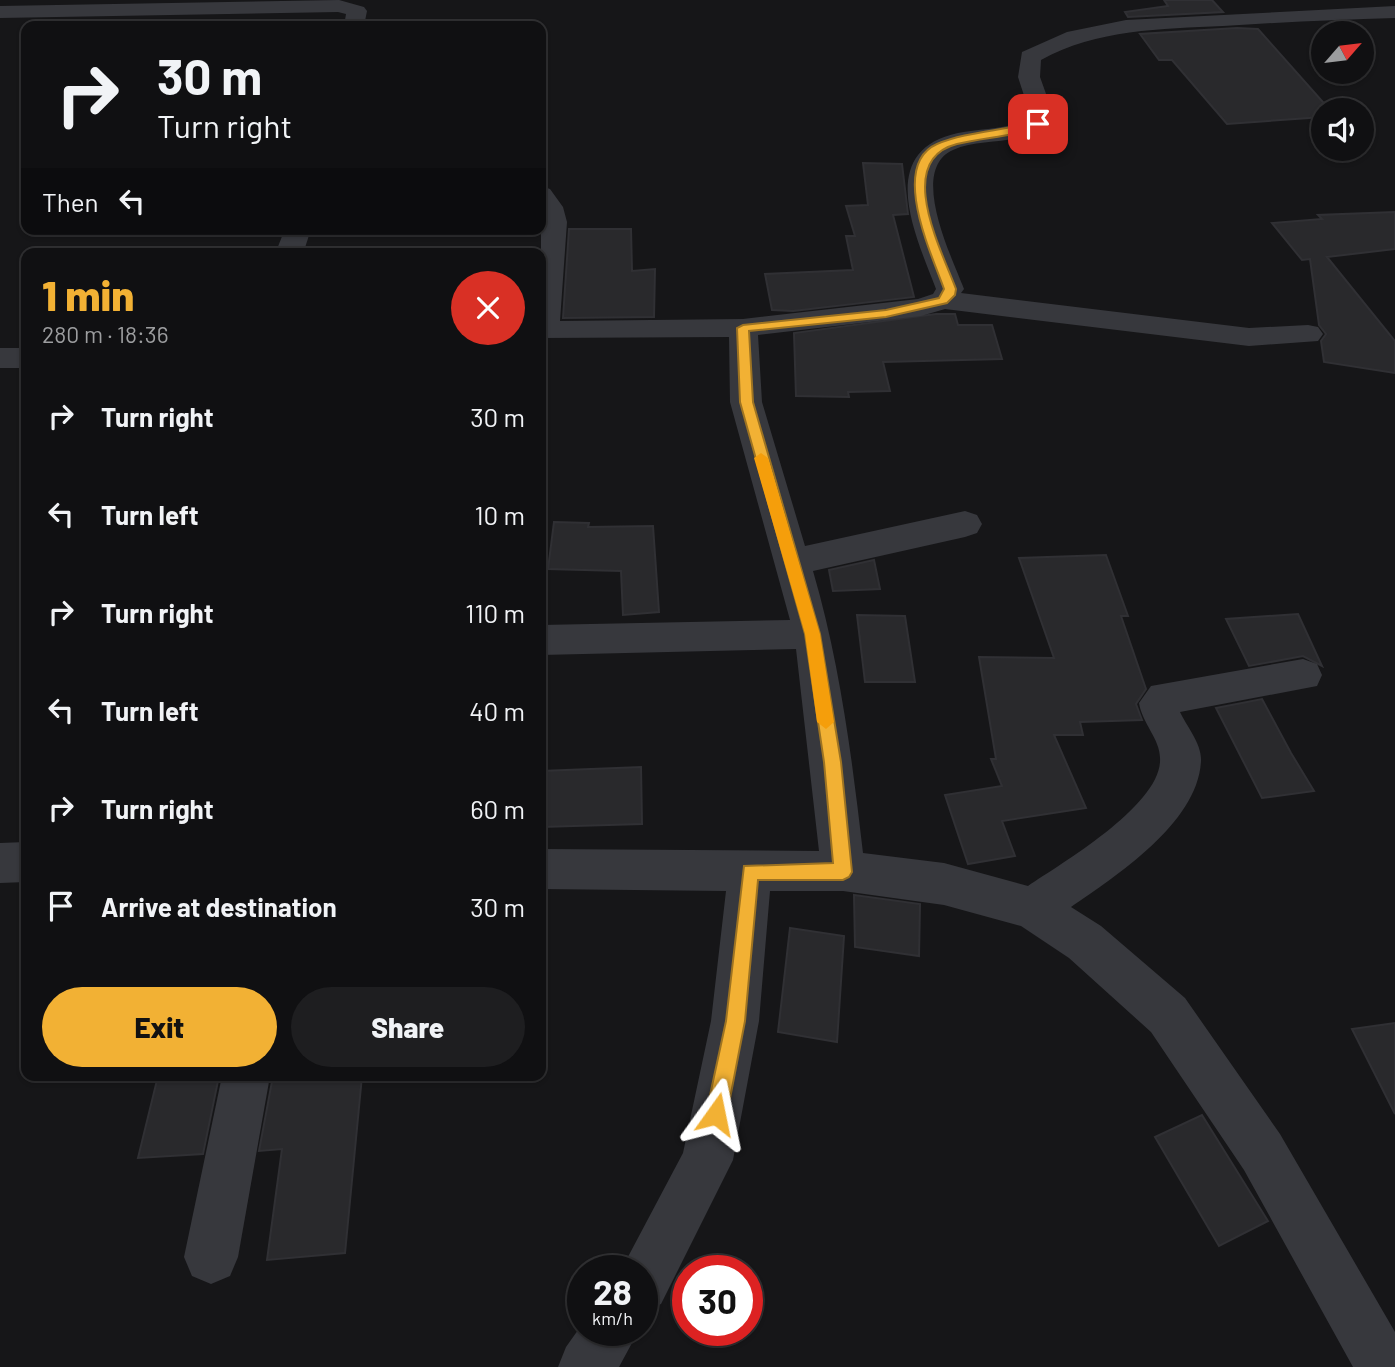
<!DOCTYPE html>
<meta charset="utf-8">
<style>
body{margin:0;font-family:Barlow,sans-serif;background:#1e1e20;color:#f1f3f6;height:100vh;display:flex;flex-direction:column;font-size:26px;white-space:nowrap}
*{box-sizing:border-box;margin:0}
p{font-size:23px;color:#9c9d9f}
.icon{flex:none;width:38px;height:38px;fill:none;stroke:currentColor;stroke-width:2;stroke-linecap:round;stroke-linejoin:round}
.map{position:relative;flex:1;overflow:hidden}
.details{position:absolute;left:21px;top:248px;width:525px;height:833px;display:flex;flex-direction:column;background:#101012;border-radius:14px;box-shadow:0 2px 5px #0004,0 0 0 2px #303032}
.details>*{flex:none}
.top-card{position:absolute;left:21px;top:21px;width:525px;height:214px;border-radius:14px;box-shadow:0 2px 5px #0004,0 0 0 2px #303032;background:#101012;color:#f1f3f6;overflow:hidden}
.needle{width:46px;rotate:62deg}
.controls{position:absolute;left:1311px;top:21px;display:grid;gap:14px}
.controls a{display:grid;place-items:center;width:63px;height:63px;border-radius:50%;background:#101012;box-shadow:0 2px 5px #0004,0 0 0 2px #303032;font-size:35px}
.speed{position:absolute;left:567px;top:1255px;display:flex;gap:14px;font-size:35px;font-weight:700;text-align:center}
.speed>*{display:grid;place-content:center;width:91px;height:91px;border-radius:50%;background:#101012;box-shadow:0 2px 5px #0004,0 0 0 2px #303032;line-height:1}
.speed small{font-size:18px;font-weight:400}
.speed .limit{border:10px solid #d22;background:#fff;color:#111}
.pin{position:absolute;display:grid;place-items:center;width:60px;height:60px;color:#fff;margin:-30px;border-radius:14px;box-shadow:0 4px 10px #0006}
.me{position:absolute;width:77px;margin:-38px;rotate:12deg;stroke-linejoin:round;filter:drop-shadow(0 0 5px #0008)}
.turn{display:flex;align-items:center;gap:24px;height:147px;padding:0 21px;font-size:32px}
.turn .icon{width:91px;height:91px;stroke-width:2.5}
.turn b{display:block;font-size:49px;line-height:60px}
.then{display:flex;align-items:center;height:66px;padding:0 21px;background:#0003;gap:14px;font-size:26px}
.round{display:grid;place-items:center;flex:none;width:74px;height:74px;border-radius:37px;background:#1e1e20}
.headline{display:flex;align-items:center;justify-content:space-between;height:119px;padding:0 21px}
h1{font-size:42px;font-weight:800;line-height:52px;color:#f2b134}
.button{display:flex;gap:14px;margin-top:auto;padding:14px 21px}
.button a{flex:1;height:80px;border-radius:42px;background:#f2b134;color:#111;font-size:28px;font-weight:800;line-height:80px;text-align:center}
.button a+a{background:#1e1e20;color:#f1f3f6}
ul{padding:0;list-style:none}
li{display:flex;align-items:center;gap:21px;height:98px;padding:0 21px}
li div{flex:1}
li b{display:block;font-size:26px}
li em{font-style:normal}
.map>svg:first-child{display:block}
.building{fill:#29292c;stroke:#303034;stroke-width:2}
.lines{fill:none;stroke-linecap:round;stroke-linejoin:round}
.minor{fill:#37383d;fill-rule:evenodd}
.route{fill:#f2b134;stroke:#9d7322;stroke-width:2}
.slow{fill:#f59e0b}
</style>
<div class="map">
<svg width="1395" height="1367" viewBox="0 0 1395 1367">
<rect width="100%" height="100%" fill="#161618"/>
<g class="building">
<polygon points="1164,0 1212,0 1223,12 1128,17 1125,12 1168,6"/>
<polygon points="1237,28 1258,29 1330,110 1323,110 1323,117 1227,124 1172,60 1159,60 1140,34"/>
<polygon points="863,163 902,164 908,214 893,215 914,297 793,311 772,310 765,274 853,270 846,236 855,236 846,206 868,205"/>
<polygon points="1395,212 1395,249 1327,257 1395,341 1395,373 1324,362 1321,341 1326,334 1319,325 1310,259 1302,260 1272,223 1322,219 1318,215"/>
<polygon points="569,229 631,229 632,271 655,269 654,317 563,318"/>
<polygon points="936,314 955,314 958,325 992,325 1002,359 883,362 890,391 848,392 849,397 796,396 794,333"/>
<polygon points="554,522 589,523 588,527 653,526 659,612 623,615 621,571 548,569"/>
<polygon points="1106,555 1128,616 1121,616 1146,689 1136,704 1142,720 1080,722 1083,735 1054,735 1086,808 1002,821 1015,856 968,864 945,795 1002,786 991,759 996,759 979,657 1054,658 1019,558"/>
<polygon points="874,560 880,589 833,591 829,570"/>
<polygon points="1298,614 1322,666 1303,656 1249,666 1226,619"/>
<polygon points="857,615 905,616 915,682 865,682"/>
<polygon points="1262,699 1291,753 1314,791 1262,798 1216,708"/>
<polygon points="641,767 642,824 541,827 541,771"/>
<polygon points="854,895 920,904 919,956 855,947"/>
<polygon points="790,928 844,936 837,1042 778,1032"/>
<polygon points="1395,1023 1395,1114 1352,1029"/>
<polygon points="158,1076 219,1076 203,1154 138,1158"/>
<polygon points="273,1076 362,1076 345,1253 267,1260 282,1149 259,1151"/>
<polygon points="1202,1115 1268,1221 1219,1246 1155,1137"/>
</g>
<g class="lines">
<g class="minor">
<polygon points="339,0 364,7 367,11 364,26 344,26 346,14 338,12 0,18 0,6"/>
<path d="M1395 6V18C1338 20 1281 22 1223 26 1161 29 1097 29 1041 60L1040 77 1055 119C1046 132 1031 135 1017 138 997 143 972 141 953 150 908 170 952 257 964 289L961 293 1249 328 1308 325 1318 327 1323 334 1318 341 1249 346 945 309 921 316 758 335 762 402 805 546 965 511 977 515 982 524 977 533 965 537 813 571C840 663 852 758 863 853L944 863 1028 886C1062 863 1163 804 1160 758 1160 739 1142 723 1139 703L1151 686 1303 659 1317 664 1322 675 1317 686 1180 712C1187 727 1202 744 1201 761 1198 823 1116 876 1071 907L1101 926 1185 998 1280 1134 1395 1332V1367H1353L1244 1170 1151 1032 1069 958 1021 926 944 905 843 891H770L759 1021 733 1160 661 1304 642 1312V1270H621L683 1153 711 1021 726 891 541 889V849L819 851 796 649 541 655V625L790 620 730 402 729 337 541 338V186L550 189 563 207 567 222 560 321 743 319 918 299 933 294 936 289C916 236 874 151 958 133 982 128 1009 130 1031 117L1018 77 1022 52 1067 32 1126 20Z"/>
<polygon points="285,229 311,229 303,254 275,254"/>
<rect x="0" y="348" width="26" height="20"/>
<polygon points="26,842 26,882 0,883 0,843"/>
<polygon points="222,1076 270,1076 238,1257 230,1276 211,1284 192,1276 184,1257"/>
<polygon points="583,1323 583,1330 639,1330 619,1367 558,1367 566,1347"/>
</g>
</g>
<path class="route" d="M1038 121 1041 126C1014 137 985 137 957 144 894 160 941 249 956 289L955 295 947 303 886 317 749 331 753 402 820 634 841 762 852 872 849 877 843 880H758L745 1021 727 1114 724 1121 716 1124 709 1121 706 1114 726 1021 744 866 833 863 824 762 805 634 740 402 737 328 743 325 886 310 939 298 944 289C932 255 889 165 937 144 968 131 1005 131 1038 121Z"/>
<polygon class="slow" points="761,453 768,458 820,634 834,722 826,729 817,722 805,634 754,458"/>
</svg>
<div class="controls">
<a><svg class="needle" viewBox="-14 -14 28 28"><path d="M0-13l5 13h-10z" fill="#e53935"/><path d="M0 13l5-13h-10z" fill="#9c9d9f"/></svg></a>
<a><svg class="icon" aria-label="sound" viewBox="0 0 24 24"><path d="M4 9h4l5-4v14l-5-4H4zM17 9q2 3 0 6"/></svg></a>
</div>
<div class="speed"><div>28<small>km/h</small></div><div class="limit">30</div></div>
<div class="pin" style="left:1038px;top:124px;background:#d93025"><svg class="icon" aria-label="arrive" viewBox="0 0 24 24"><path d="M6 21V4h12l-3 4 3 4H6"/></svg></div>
<svg class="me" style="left:716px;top:1114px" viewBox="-20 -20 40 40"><path d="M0-17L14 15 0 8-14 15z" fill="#f2b134" stroke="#fff" stroke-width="4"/></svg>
<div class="top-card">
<div class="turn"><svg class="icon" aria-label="right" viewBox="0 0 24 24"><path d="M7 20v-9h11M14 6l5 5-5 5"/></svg><div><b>30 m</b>Turn right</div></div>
<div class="then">Then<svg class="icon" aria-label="left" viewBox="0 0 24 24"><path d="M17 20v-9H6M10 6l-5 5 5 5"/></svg></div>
</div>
<section class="details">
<div class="headline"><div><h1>1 min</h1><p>280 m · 18:36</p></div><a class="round" style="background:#d93025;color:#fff"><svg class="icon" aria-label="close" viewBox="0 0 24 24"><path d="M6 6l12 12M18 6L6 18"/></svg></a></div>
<ul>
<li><svg class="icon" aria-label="right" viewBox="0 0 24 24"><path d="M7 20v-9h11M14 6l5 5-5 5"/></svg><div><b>Turn right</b></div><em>30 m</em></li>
<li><svg class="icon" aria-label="left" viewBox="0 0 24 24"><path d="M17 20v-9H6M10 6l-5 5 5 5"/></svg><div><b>Turn left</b></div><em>10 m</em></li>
<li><svg class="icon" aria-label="right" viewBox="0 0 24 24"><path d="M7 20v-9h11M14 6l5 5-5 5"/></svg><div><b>Turn right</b></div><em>110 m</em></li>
<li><svg class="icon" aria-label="left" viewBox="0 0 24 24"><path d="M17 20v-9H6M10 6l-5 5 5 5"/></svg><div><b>Turn left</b></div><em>40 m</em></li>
<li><svg class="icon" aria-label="right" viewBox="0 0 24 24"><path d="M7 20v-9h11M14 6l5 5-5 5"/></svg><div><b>Turn right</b></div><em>60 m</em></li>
<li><svg class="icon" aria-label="arrive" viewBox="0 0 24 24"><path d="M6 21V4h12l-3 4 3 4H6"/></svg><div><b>Arrive at destination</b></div><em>30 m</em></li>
</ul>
<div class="button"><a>Exit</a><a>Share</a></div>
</section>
</div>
